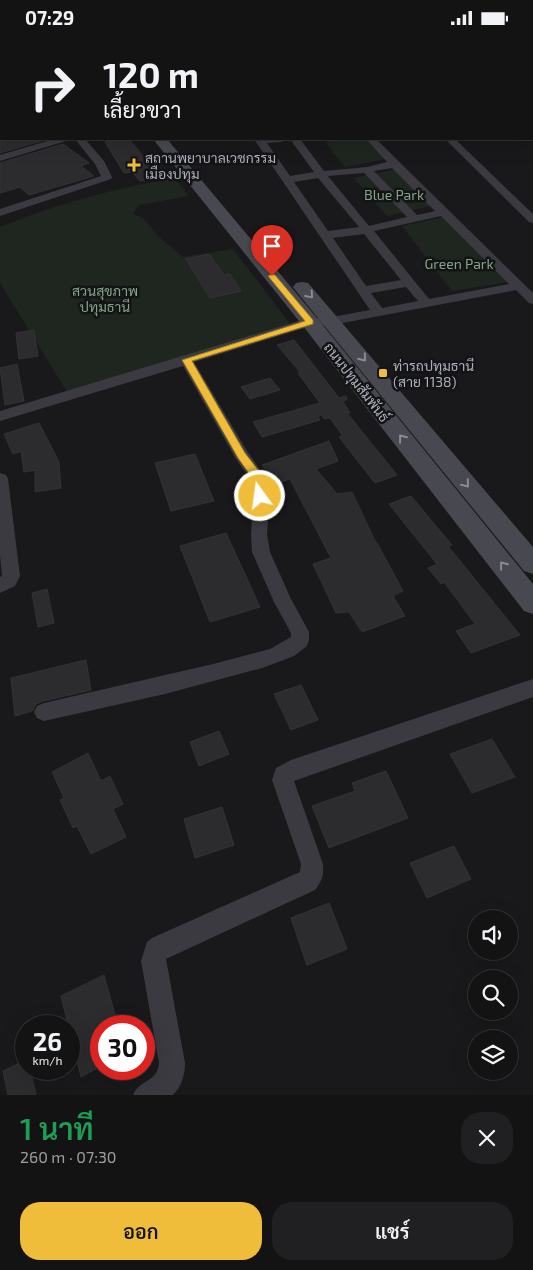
<!DOCTYPE html>
<html lang="th">
<meta charset="utf-8">
<style>
body{margin:0;font-family:"Exo 2",Sarabun,sans-serif;background:#202022;color:#f1f3f6;height:100vh;display:flex;flex-direction:column;font-size:19px;white-space:nowrap}
*{box-sizing:border-box;margin:0}
p{font-size:16px;color:#9d9ea0}
.icon{flex:none;width:28px;height:28px;fill:none;stroke:currentColor;stroke-width:2;stroke-linecap:round;stroke-linejoin:round}
.map{position:relative;height:1060px;overflow:hidden}
.panel{display:flex;flex-direction:column;background:#131314;flex:1}
.panel>*{flex:none}
.banner{position:absolute;left:0px;top:0px;width:534px;height:105px;box-shadow:0 5px 20px #0002,0 0 0 1px #323234;background:#131314;color:#f1f3f6;overflow:hidden}
.controls{position:absolute;left:468px;top:875px;display:grid;gap:10px}
.controls a{display:grid;place-items:center;width:50px;height:50px;border-radius:50%;background:#131314;box-shadow:0 5px 20px #0002,0 0 0 1px #323234;font-size:25px}
.speed{position:absolute;left:15px;top:980px;display:flex;gap:10px;font-size:25px;font-weight:700;text-align:center}
.speed>*{display:grid;place-content:center;width:65px;height:65px;border-radius:50%;background:#131314;box-shadow:0 5px 20px #0002,0 0 0 1px #323234;line-height:1}
.speed small{font-size:12px;font-weight:400}
.speed .limit{border:8px solid #d22;background:#fff;color:#111}
.pin{position:absolute;display:grid;place-items:center;width:42px;height:42px;color:#fff;margin:-51px -21px;border-radius:50% 50% 50% 0;rotate:-45deg;box-shadow:0 0 5px #0007}
.pin .icon{rotate:45deg}
.me{position:absolute;width:55px;margin:-28px;rotate:346deg;stroke-linejoin:round;filter:drop-shadow(0 0 4px #0008)}
.turn{display:flex;align-items:center;gap:18px;height:105px;padding:0 20px;font-size:22px}
.turn .icon{width:65px;height:65px;stroke-width:2.5}
.turn b{display:block;font-size:35px;line-height:42px}
.round{display:grid;place-items:center;flex:none;width:52px;height:52px;border-radius:20px;background:#202022}
.headline{display:flex;align-items:center;justify-content:space-between;height:85px;padding:0 20px}
h1{font-size:30px;font-weight:600;line-height:38px;color:#1e9e55}
.action{display:flex;gap:10px;margin-top:auto;padding:10px 20px}
.action a{flex:1;height:58px;border-radius:20px;background:#f0bd3b;color:#111;font-size:20px;font-weight:600;line-height:58px;text-align:center}
.action a+a{background:#202022;color:#f1f3f6}
.status{display:flex;justify-content:space-between;align-items:center;height:35px;padding:0 25px;background:#131314;direction:ltr}
.status svg{height:14px;fill:currentColor}
.map>svg:first-child{display:block}
.green{fill:#1f2620}
.water{fill:#2f373f}
.building{fill:#2c2c2f;stroke:#333337}
.lines{fill:none;stroke-linecap:round;stroke-linejoin:round}
.street{fill:#3a3a40;fill-rule:evenodd}
.secondary{fill:#484950;fill-rule:evenodd}
.oneway{stroke:#888b95}
.route{fill:#f0bd3b;stroke:#9c7b26}
.poi-dot{fill:#f0bd3b;stroke:#141416;stroke-width:2}
.labels{text-anchor:middle;dominant-baseline:central;stroke-width:5;stroke-linejoin:round;paint-order:stroke}
.far-poi-label{font-size:14px;fill:#abafba;stroke:#141416;text-anchor:start}
.far-park-label{font-size:14px;fill:#83a587;stroke:#141416}
.far-street-label{font-size:14px;fill:#abafba;stroke:#141416}
</style>
<div class="status"><b>07:29</b><svg viewBox="0 0 49 12"><path d="M0 12V9h3v3zM5 12V6h3v6zM10 12V3h3v9zM15 12V0h3v12zM26 1h20v11H26zM47 4h2v5h-2z"/></svg></div>
<div class="map">
<svg width="533" height="1060" viewBox="0 0 533 1060">
<rect width="100%" height="100%" fill="#19191b"/>
<g class="green">
<polygon points="342,104 370,104 390,123 345,132 325,107"/>
<polygon points="397,134 435,170 387,181 354,143"/>
<path d="M175 143 189 161 139 170 133 179 143 183 160 203 183 222 233 214 291 290 69 360 0 248V192C56 169 116 153 175 143Z"/>
<polygon points="448,181 509,247 452,256 402,191"/>
</g>
<polygon class="water" points="0,0 200,0 1,1 0,67"/>
<g class="building">
<polygon points="0,104 48,104 0,118"/>
<polygon points="121,104 129,104 160,142 140,146 132,137 124,138 105,107"/>
<polygon points="63,109 89,128 81,131 94,141 29,160 20,152 0,158 0,128"/>
<polygon points="209,219 224,240 230,239 241,256 210,263 186,224"/>
<polygon points="34,295 38,321 19,324 16,298"/>
<polygon points="294,305 339,363 346,361 347,364 343,367 350,378 347,378 397,440 375,448 339,402 343,401 330,383 325,384 321,380 318,382 320,385 262,402 253,387 320,368 298,338 300,337 277,310"/>
<polygon points="17,329 24,366 5,370 0,333"/>
<polygon points="270,343 280,355 250,364 241,352"/>
<polygon points="39,388 59,427 61,453 35,457 35,435 24,437 21,416 13,419 4,399"/>
<polygon points="329,406 338,426 316,434 337,459 352,457 376,508 377,508 403,556 393,561 405,581 362,597 349,577 336,578 313,529 331,523 290,444 276,449 262,430"/>
<polygon points="195,419 214,466 171,476 155,428"/>
<polygon points="411,461 452,510 448,511 520,600 471,618 456,596 475,589 444,547 441,549 428,533 437,529 389,469"/>
<polygon points="226,498 260,572 210,587 180,511"/>
<polygon points="47,554 54,588 38,592 32,558"/>
<polygon points="86,625 91,655 43,666 36,669 32,676 15,681 11,643"/>
<polygon points="301,650 318,685 291,695 274,659"/>
<polygon points="219,696 229,719 199,731 190,707"/>
<polygon points="492,704 515,742 472,758 450,719"/>
<polygon points="88,718 101,746 110,741 123,769 113,774 126,802 91,819 77,791 73,793 60,765 64,763 52,737"/>
<polygon points="386,736 408,783 329,813 312,771 355,756 352,748"/>
<polygon points="222,772 234,810 195,823 184,784"/>
<polygon points="454,811 471,844 427,863 410,828"/>
<polygon points="329,868 347,914 307,930 291,883"/>
<polygon points="104,940 118,991 101,991 101,1031 81,1042 61,961"/>
<polygon points="26,1025 26,1034 30,1034 36,1060 8,1060 3,1036"/>
</g>
<g class="lines">
<g class="street">
<polygon points="217,0 225,0 226,1 218,1"/>
<polygon points="54,104 68,104 66,106 0,126 0,120"/>
<polygon points="75,104 85,104 104,126 112,142 111,144 0,181 0,174 101,141 95,129"/>
<path d="M254 104H286L281 107 267 108 290 141 314 137 290 104H300L324 136 367 132 387 127 366 104H376L533 258V269L529 268 516 255 332 290 311 291 194 327 247 416 266 443 270 454 267 500 270 517 291 564 309 597V605L307 611 294 621 262 633 165 659 44 686 37 683 34 677 37 671 44 668 213 629 270 614 291 602V598L274 567 252 517 251 500 254 454 251 445 236 424 183 331 0 386V376L305 284 332 282 370 275ZM392 133 435 176 417 180 374 136ZM364 138 407 182 369 191 328 141ZM318 143 359 192 328 196 294 147ZM441 181 509 249 429 264 374 196ZM364 199 401 245 366 251 333 203ZM406 252 418 266 382 273 371 258Z"/>
<polygon points="445,104 455,104 533,179 533,188 529,187"/>
<polygon points="0,438 6,440 8,444 20,541 15,551 0,558 0,542 2,541 0,520"/>
<path d="M533 644V662L294 746 323 829C324 840 322 846 315 855L166 924 185 1028C185 1040 181 1052 173 1060H133C141 1043 157 1048 159 1028L141 926 147 907 152 903 300 837 301 829 272 745 276 733 291 725Z"/>
</g>
<g class="secondary">
<polygon points="153,104 167,104 317,283 533,549 533,579 524,576 303,291"/>
<polygon points="302,247 308,248 533,512 533,539 524,536 296,256 293,252 296,248"/>
</g>
</g>
<defs><path id="oneway-chevron" d="M-2-3.5L2.5 0L-2 3.5" fill="none" stroke-width="1.6" stroke-linecap="round" stroke-linejoin="round" transform="scale(1.25)"/></defs>
<g class="oneway">
<use href="#oneway-chevron" transform="translate(310 260) rotate(49)"/>
<use href="#oneway-chevron" transform="translate(363 323) rotate(51)"/>
<use href="#oneway-chevron" transform="translate(402 403) rotate(-128)"/>
<use href="#oneway-chevron" transform="translate(466 449) rotate(51)"/>
<use href="#oneway-chevron" transform="translate(503 530) rotate(-128)"/>
</g>
<polygon class="route" points="272,239 275,240 313,285 313,289 192,326 245,418 262,440 268,454 264,464 260,465 255,461 257,454 253,444 238,423 182,325 305,286 268,241"/>
<g class="poi-dot">
<path d="M131.5 122.5h5v5h5v5h-5v5h-5v-5h-5v-5h5z"/>
<rect x="378" y="333" width="10" height="10" rx="2.5"/>
</g>
<g class="labels">
<g class="far-poi-label">
<text x="145" y="122">สถานพยาบาลเวชกรรม<tspan x="145" dy="16">เมืองปทุม</tspan></text>
<text x="393" y="330">ท่ารถปทุมธานี<tspan x="393" dy="16">(สาย 1138)</tspan></text>
</g>
<g class="far-park-label">
<text x="394" y="159">Blue Park</text>
<text x="459" y="228">Green Park</text>
<text x="105" y="255">สวนสุขภาพ<tspan x="105" dy="16">ปทุมธานี</tspan></text>
</g>
<g class="far-street-label">
<text transform="translate(357 347) rotate(52)">ถนนปทุมสัมพันธ์</text>
</g>
</g>
</svg>
<div class="controls">
<a><svg class="icon" aria-label="sound" viewBox="0 0 24 24"><path d="M4 9h4l5-4v14l-5-4H4zM17 9q2 3 0 6"/></svg></a>
<a><svg class="icon" aria-label="search" viewBox="0 0 24 24"><circle cx="10" cy="10" r="6"/><path d="M15 15l6 6"/></svg></a>
<a><svg class="icon" aria-label="layers" viewBox="0 0 24 24"><path d="M12 4l9 5-9 5-9-5zM3 14l9 5 9-5"/></svg></a>
</div>
<div class="speed"><div>26<small>km/h</small></div><div class="limit">30</div></div>
<div class="pin" style="left:272px;top:241px;background:#d93025"><svg class="icon" aria-label="arrive" viewBox="0 0 24 24"><path d="M6 21V4h12l-3 4 3 4H6"/></svg></div>
<svg class="me" style="left:260px;top:461px" viewBox="-20 -20 40 40"><circle r="17" fill="#f0bd3b" stroke="#fff" stroke-width="3"/><path d="M0-11L8 9 0 5-8 9z" fill="#fff"/></svg>
<div class="banner">
<div class="turn"><svg class="icon" aria-label="right" viewBox="0 0 24 24"><path d="M7 20v-9h11M14 6l5 5-5 5"/></svg><div><b>120 m</b>เลี้ยวขวา</div></div>
</div>
</div>
<section class="panel">
<div class="headline"><div><h1>1 นาที</h1><p>260 m · 07:30</p></div><a class="round"><svg class="icon" aria-label="close" viewBox="0 0 24 24"><path d="M6 6l12 12M18 6L6 18"/></svg></a></div>
<div class="action"><a>ออก</a><a>แชร์</a></div>
</section>
